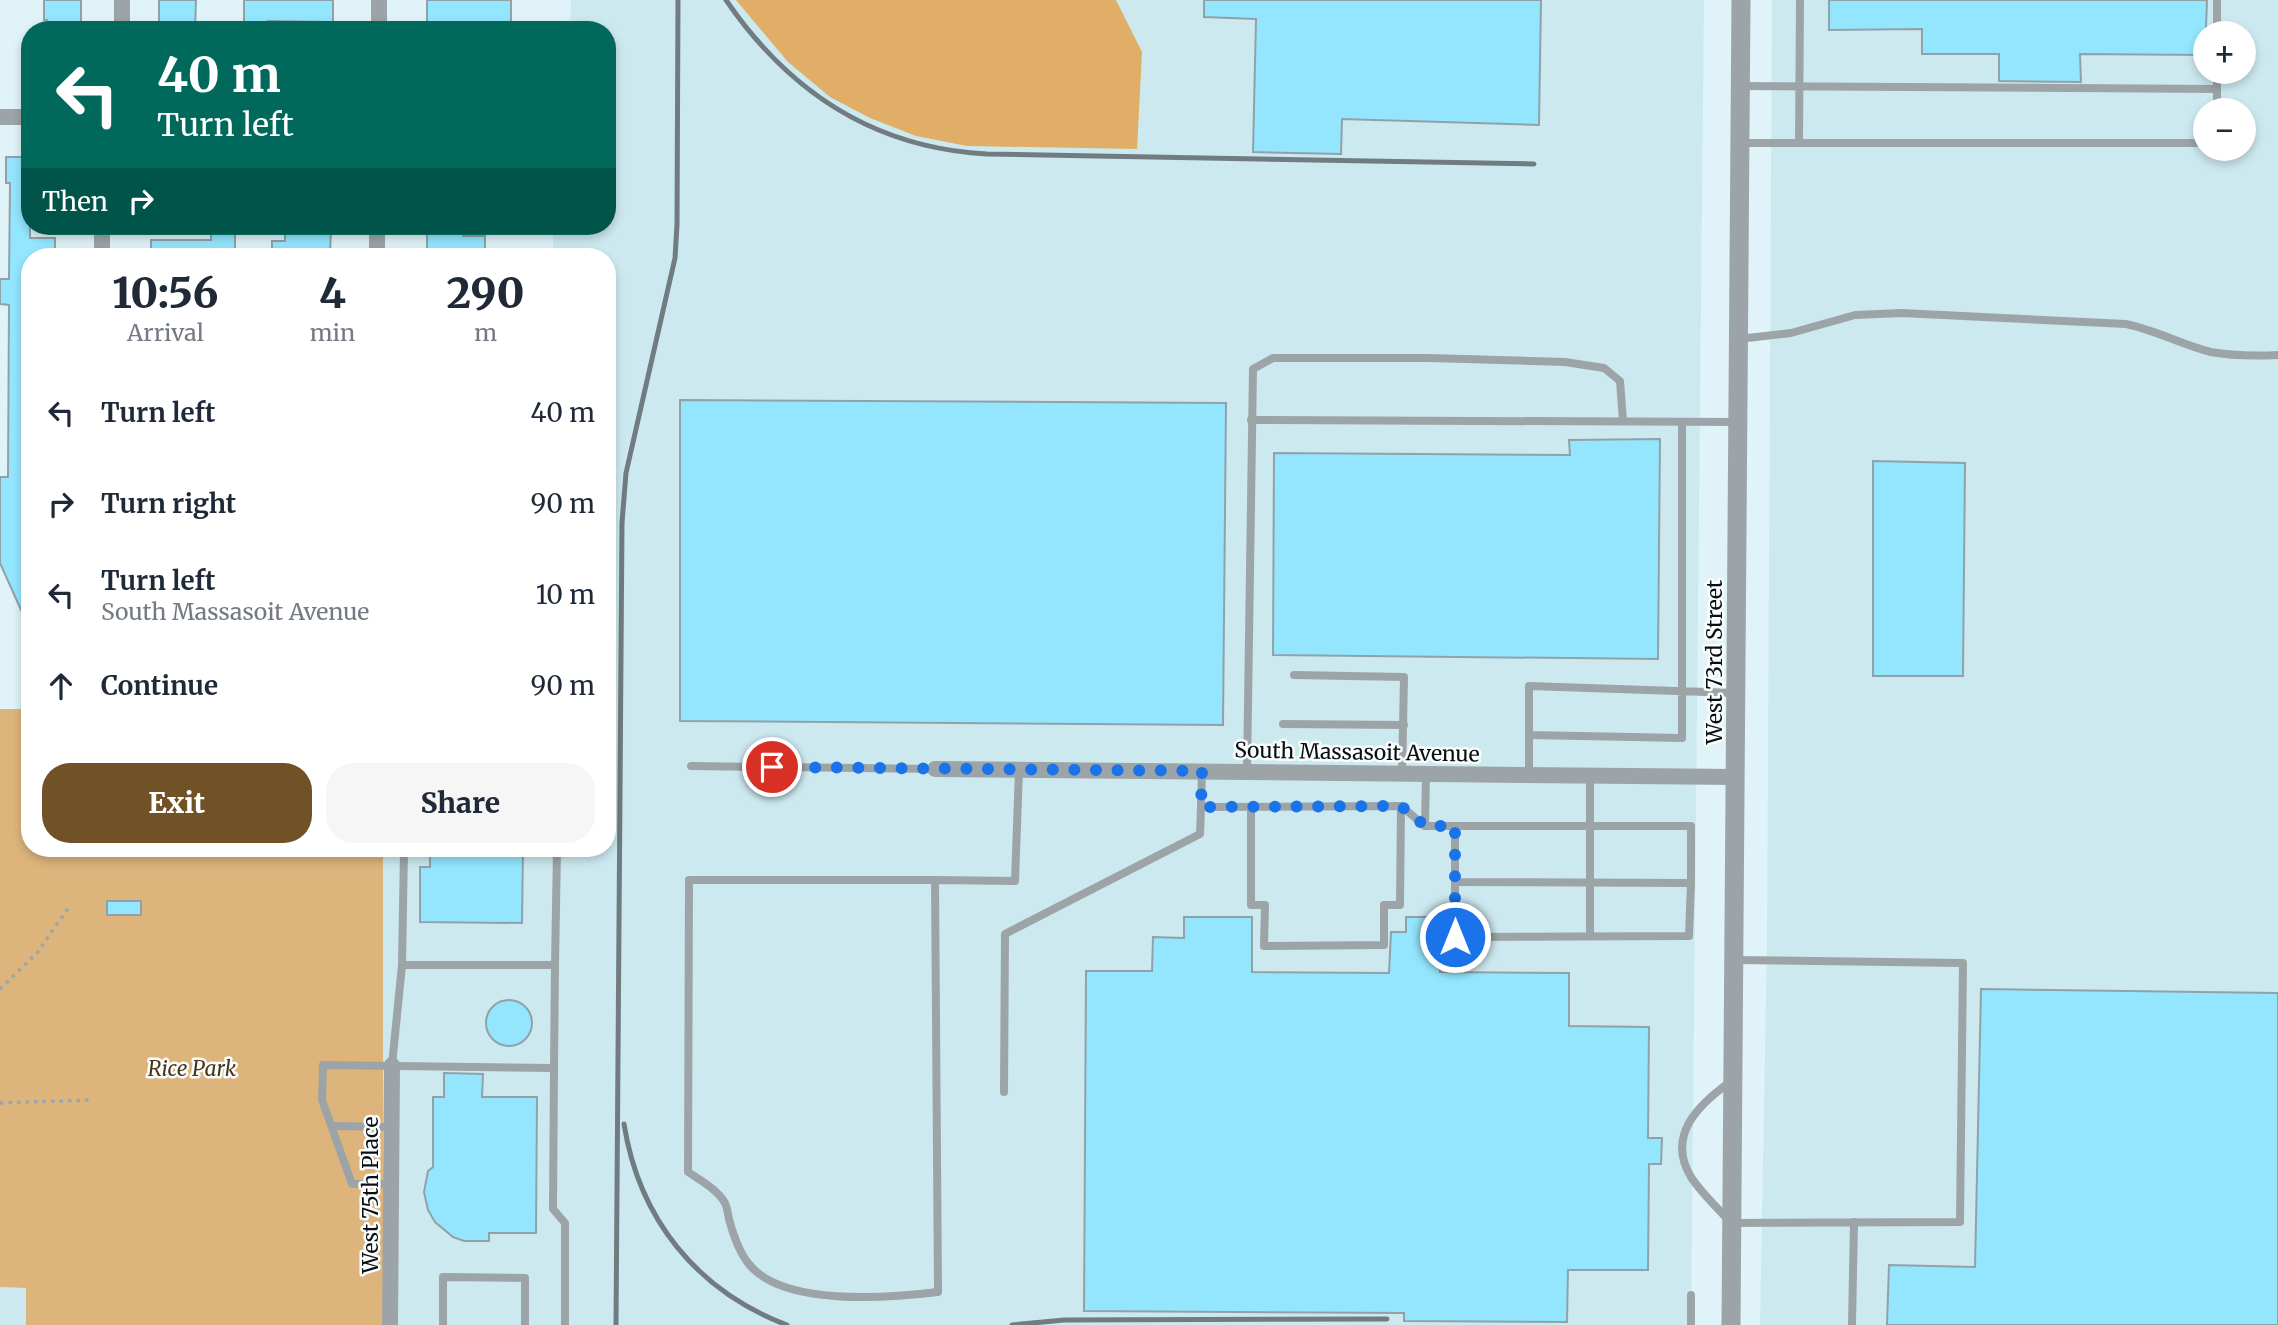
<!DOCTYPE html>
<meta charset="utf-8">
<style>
body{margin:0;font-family:Merriweather,serif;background:#f6f6f7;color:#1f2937;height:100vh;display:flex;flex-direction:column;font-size:26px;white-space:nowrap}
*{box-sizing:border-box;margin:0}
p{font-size:23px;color:#747a83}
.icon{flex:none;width:38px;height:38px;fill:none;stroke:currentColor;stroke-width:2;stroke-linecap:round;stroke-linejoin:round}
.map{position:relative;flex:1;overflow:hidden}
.sheet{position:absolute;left:21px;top:248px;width:595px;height:609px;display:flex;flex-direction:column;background:#fff;border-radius:28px;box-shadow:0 4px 10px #0003}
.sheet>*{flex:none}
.guide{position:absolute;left:21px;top:21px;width:595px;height:214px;border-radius:28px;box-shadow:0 4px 10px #0003;background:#00695c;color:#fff;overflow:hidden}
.buttons{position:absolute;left:2193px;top:21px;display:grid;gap:14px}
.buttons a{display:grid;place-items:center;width:63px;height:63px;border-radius:50%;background:#fff;box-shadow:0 4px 10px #0003;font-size:35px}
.pin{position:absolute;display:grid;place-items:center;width:60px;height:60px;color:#fff;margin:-30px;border:4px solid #fff;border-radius:50%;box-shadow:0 2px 7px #0007}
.me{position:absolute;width:77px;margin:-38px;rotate:0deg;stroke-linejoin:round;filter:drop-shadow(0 0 5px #0008)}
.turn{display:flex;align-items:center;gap:24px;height:147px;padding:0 21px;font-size:32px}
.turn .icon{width:91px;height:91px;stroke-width:2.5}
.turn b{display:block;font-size:49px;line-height:60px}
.then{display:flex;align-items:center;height:66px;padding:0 21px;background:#0003;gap:14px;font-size:26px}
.eta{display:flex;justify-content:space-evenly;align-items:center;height:119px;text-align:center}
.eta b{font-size:42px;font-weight:800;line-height:49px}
.action{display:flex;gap:14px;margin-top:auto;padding:14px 21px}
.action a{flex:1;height:80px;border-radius:28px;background:#705226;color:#fff;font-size:28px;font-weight:800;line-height:80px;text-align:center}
.action a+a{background:#f6f6f7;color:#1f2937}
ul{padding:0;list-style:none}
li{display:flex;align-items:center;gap:21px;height:91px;padding:0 21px}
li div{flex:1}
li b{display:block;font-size:26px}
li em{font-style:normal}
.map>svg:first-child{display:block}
.built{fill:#cde9f0;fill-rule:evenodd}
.green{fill:#ddb47c}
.forest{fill:#e0ae66}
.building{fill:#94e6fe;stroke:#90a2a8;stroke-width:2}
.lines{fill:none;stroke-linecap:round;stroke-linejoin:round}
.path{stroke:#98a7ac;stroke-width:3.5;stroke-dasharray:3.5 5;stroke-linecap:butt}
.service{stroke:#9da4a7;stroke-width:8}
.minor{stroke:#9da4a7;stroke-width:16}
.tertiary{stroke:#9da4a7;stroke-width:19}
.rail{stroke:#707c80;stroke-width:5}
.route{stroke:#1a73e8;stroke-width:12;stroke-dasharray:0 21.6}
.labels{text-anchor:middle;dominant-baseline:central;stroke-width:5;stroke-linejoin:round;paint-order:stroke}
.street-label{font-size:21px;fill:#080e10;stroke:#f9fdfe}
.park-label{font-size:21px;font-style:italic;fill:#4a3516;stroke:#f9fdfe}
</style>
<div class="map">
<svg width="2278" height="1325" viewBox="0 0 2278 1325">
<rect width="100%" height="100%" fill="#e0f3f9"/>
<g class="built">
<polygon points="571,0 1704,0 1691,1325 383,1325 383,849 607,849 607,257 553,257 553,226 607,226 607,30 570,30"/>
<path d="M1772 0H2278V1325H1760L1767 941ZM2205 33H2244V72H2205ZM2205 110H2244V149H2205Z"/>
<polygon points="0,1287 26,1288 26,1325 0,1325"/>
</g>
<polygon class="green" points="0,709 30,709 30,849 383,849 383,1325 26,1325 26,1288 0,1287"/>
<polygon class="forest" points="736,0 1116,0 1142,52 1137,149 967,146 916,136 870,118 830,97 788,62"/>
<g class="building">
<polygon points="44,0 81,0 81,30 47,30 47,20 44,20"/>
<polygon points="159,0 196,0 195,30 162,30 162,22 159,22"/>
<polygon points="244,0 333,0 333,22 268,21 268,30 244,30"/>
<polygon points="427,0 511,0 511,30 488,30 488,23 427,23"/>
<polygon points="1204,0 1541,0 1539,125 1342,119 1341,154 1253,152 1256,19 1204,17"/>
<polygon points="1829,0 2207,0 2205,55 2080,54 2081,82 1999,81 1999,54 1922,54 1922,29 1829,30"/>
<polygon points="6,157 30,157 30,238 55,238 55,257 30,257 30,630 0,563 0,477 8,477 9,305 0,304 0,279 9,279 10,183 6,183"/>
<polygon points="285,226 331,226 330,257 272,257 272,241 285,241"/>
<polygon points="427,230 462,230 463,236 485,236 485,257 431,257 431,253 427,253"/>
<polygon points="211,234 235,234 235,255 151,257 151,240 211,240"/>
<polygon points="680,400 1226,403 1223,725 680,721"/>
<polygon points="1660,439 1658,659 1273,655 1274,453 1570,455 1569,440"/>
<polygon points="1873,461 1965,463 1963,676 1873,676"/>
<polygon points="430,849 523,849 522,923 420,922 420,867 430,867"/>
<rect x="107" y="901" width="34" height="14"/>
<polygon points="1184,917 1252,917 1252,972 1389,973 1391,932 1406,932 1406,917 1440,917 1440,972 1569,973 1569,1026 1649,1027 1648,1138 1662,1138 1661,1164 1649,1164 1648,1270 1568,1270 1567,1322 1404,1321 1404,1313 1084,1311 1086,971 1152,971 1153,937 1184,938"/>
<polygon points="1981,989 2278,993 2278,1325 1887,1325 1889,1265 1975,1267"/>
<circle cx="509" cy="1023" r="23"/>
<polygon points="444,1073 483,1074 482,1097 537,1097 536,1233 489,1233 489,1241 464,1241 453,1237 435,1222 428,1210 424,1192 428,1171 433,1167 433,1097 444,1097"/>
</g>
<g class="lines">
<g class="path">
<polyline points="0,989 37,953 69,907"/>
<polyline points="0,1103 90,1100"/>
</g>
<g class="service">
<polyline points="2217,0 2217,33"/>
<polyline points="1740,86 2217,89"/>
<polyline points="2217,110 2217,72"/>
<polyline points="1740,143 2205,143"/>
<polyline points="1799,143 1800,0"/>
<path d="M1739 339 1791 333 1855 315 1902 313 2126 324C2156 330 2182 345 2211 352 2233 356 2256 356 2278 355"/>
<polyline points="1251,420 1738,422"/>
<polyline points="1682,422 1682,738 1529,735 1529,686 1736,693"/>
<polyline points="1294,675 1404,677 1402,775"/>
<polyline points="1283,724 1404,725"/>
<polyline points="691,766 935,769"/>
<polyline points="1202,771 1201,807 1401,806 1425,826 1691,826 1691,883 1455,882 1455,826"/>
<polyline points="1247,772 1253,369 1273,358 1429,358 1565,362 1604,368 1620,381 1623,421"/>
<polyline points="1529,774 1529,735"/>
<polyline points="1251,807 1251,905 1265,905 1264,946 1384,945 1384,905 1400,905 1401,806"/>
<polyline points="1425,826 1426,774"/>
<path d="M935 880H689L688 1172C700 1180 718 1190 725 1203 727 1207 728 1214 729 1219 733 1234 738 1250 748 1263 781 1307 889 1298 938 1292L935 880 1015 881 1019 770"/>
<polyline points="1455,882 1455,937 1689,936 1691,883"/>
<polyline points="1590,936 1590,775"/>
<polyline points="402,965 555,965 557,849"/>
<polyline points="392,1065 402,965 404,849"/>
<polyline points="554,1068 555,965"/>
<path d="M1730 1082C1698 1105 1666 1136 1691 1177 1702 1194 1718 1208 1731 1223L1960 1222 1963 963 1734 960"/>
<polyline points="1004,1092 1005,934 1200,834 1201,807"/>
<polyline points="332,1126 392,1127"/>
<polyline points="392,1184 352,1184 322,1100 323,1065 554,1068 553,1209 565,1223 565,1325"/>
<polyline points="443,1325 443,1277 525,1278 525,1325"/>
<polyline points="1691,1325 1691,1295"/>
<polyline points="1852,1325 1854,1222"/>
</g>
<g class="minor">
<polyline points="122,30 122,0"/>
<polyline points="379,30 379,0"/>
<polyline points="0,117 30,117"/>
<polyline points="102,257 102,226"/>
<polyline points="377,257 377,226"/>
<polyline points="935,769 1736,777"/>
<polyline points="390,1325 392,1065"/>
</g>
<polyline class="tertiary" points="1731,1325 1741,0"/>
<g class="rail">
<path d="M726 0C789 92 873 148 987 154L1534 164"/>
<path d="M624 1124C639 1219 697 1291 787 1325"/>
<polyline points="616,1325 622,523 626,473 675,258 677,225 678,0"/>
<polyline points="1012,1325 1064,1320 1387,1319"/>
</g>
</g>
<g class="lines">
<polyline class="route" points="772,767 1202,771 1201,807 1401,806 1425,826 1455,826 1455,937"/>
</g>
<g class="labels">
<g class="street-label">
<text transform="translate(1714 662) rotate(-90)">West 73rd Street</text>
<text transform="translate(1357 752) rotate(1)">South Massasoit Avenue</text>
<text transform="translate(370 1195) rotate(-90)">West 75th Place</text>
</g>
<g class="park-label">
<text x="192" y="1068">Rice Park</text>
</g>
</g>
</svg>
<div class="buttons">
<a>+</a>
<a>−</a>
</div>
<div class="pin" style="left:772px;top:767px;background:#d93025"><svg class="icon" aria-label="arrive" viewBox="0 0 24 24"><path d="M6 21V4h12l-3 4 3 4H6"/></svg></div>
<svg class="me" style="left:1455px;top:937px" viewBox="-20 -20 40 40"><circle r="17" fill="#1a73e8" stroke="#fff" stroke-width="3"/><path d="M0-11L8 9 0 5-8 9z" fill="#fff"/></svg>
<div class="guide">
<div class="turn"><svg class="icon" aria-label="left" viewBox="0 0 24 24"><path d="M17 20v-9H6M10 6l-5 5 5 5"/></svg><div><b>40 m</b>Turn left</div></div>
<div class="then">Then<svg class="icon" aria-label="right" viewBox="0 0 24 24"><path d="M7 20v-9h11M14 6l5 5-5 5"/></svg></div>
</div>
<section class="sheet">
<div class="eta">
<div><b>10:56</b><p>Arrival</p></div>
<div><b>4</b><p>min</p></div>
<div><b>290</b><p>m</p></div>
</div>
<ul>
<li><svg class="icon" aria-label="left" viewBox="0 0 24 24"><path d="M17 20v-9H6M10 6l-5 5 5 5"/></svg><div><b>Turn left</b></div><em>40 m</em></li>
<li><svg class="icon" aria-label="right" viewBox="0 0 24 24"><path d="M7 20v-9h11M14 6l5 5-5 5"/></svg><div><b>Turn right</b></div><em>90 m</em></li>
<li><svg class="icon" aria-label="left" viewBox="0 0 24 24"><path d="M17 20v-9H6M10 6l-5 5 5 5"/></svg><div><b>Turn left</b><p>South Massasoit Avenue</p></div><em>10 m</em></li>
<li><svg class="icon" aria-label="ahead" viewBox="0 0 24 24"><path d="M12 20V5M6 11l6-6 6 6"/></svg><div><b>Continue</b></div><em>90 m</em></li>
</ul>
<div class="action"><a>Exit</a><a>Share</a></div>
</section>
</div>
